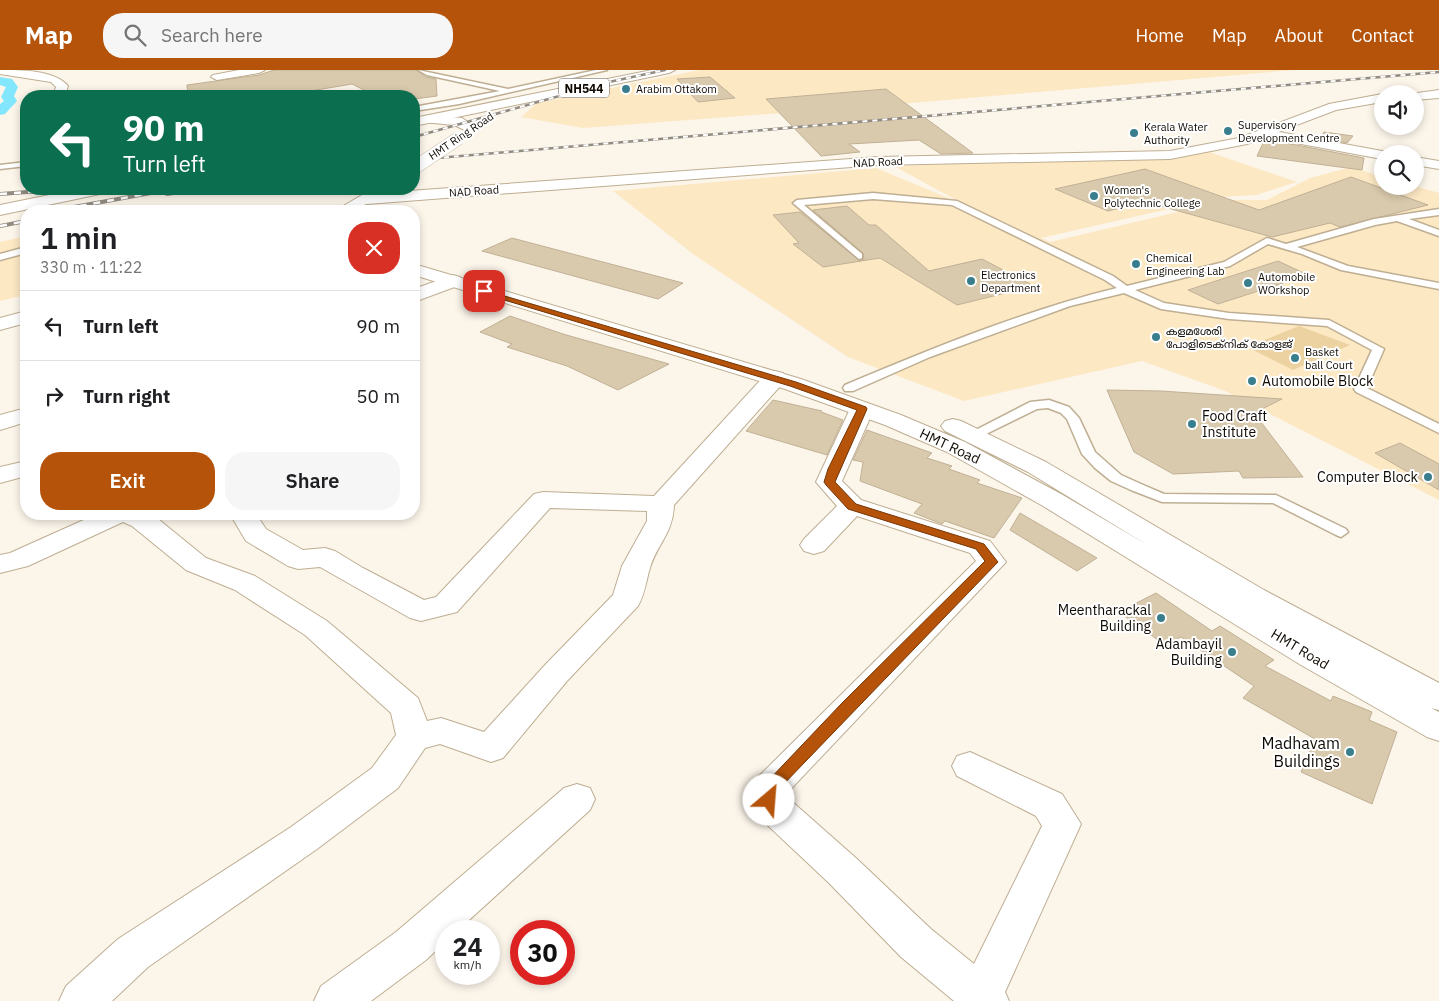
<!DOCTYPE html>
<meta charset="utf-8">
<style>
body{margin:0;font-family:"IBM Plex Sans","Noto Sans Malayalam",sans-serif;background:#f6f6f6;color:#202124;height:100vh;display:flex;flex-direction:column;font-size:19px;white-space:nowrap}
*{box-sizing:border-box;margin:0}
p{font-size:16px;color:#757577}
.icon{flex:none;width:28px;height:28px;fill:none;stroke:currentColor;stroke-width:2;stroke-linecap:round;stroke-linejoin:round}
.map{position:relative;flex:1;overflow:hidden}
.panel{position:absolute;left:20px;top:135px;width:400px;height:315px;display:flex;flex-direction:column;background:#fff;border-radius:20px;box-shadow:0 2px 8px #0003}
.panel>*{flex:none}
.hud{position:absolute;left:20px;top:20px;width:400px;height:105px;border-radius:20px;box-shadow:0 2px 8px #0003;background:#0b6e4f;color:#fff;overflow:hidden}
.controls{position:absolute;left:1374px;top:15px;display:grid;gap:10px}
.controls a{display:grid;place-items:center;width:50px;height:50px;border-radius:50%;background:#fff;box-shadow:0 2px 8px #0003;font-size:25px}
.speed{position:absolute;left:435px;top:850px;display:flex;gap:10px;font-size:25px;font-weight:700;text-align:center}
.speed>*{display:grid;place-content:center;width:65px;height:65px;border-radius:50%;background:#fff;box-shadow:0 2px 8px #0003;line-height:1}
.speed small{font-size:12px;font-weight:400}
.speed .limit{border:8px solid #d22;background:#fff;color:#111}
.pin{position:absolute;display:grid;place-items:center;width:42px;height:42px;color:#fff;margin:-21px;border-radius:10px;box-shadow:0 2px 8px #0006}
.me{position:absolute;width:55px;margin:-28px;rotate:27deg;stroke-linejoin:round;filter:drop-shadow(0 0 4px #0008)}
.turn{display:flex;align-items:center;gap:18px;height:105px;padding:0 20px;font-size:22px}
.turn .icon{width:65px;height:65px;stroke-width:2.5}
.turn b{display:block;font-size:35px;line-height:42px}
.round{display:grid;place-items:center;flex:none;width:52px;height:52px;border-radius:20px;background:#f6f6f6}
.head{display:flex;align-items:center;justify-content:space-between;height:85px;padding:0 20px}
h1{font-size:30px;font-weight:600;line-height:38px}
.button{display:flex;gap:10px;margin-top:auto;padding:10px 20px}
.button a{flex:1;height:58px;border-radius:20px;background:#b45309;color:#fff;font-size:20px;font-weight:600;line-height:58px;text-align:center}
.button a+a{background:#f6f6f6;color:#202124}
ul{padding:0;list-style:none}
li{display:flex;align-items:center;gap:15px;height:70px;padding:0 20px;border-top:1px solid #e0e0e0}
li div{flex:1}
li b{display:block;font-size:19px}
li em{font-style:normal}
header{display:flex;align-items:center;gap:30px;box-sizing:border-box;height:70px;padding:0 25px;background:#b45309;color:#fff}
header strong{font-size:24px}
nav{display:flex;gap:28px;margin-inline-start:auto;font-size:18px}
.search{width:350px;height:45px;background:#f6f6f6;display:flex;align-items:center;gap:12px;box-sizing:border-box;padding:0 18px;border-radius:20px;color:#757577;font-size:19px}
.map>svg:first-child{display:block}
.built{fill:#fde8c4}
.green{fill:#ecd1a1}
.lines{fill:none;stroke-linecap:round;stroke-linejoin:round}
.canal{fill:#82e7fc;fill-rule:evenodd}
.building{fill:#dacaad;stroke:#c0b095}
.lane-casing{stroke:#beae92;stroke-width:3}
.street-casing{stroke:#beae92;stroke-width:2}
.secondary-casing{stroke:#beae92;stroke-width:2}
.primary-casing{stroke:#beae92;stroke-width:2}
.highway-casing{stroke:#beae92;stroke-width:2}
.lane{fill:#fff;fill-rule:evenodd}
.street{fill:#fff;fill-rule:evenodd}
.secondary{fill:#fff;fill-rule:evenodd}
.primary{fill:#fff;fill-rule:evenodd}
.highway{fill:#fff;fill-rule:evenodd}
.rail-far1-casing{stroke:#918b82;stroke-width:2.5}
.rail-casing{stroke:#918b82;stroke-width:4}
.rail-far1{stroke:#fff;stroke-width:2;stroke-dasharray:5;stroke-linecap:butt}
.rail{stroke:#fff;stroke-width:2.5;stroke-dasharray:7;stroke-linecap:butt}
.highway-bridge-casing{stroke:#beae92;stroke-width:14;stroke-linecap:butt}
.highway-bridge{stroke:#fff;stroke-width:13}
.route{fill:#b45309;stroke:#753606}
.poi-dot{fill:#397e8c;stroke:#fff;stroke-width:2}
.labels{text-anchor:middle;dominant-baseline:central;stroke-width:4;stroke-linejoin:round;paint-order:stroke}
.far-poi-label{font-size:11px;fill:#100a03;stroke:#fff;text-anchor:start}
.far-street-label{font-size:11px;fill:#100a03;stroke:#fff}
.shield{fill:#fff;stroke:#58544f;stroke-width:1}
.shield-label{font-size:12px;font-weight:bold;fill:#100a03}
.poi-label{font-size:14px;fill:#100a03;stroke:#fff;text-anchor:end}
.street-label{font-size:14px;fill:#100a03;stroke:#fff}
.near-poi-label{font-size:16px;fill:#100a03;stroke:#fff;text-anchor:end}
</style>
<header>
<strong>Map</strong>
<div class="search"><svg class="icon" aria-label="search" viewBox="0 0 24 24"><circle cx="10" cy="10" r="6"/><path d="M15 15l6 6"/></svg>Search here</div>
<nav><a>Home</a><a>Map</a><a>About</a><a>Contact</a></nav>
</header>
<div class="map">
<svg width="1439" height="931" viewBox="0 0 1439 931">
<rect width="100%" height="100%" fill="#fcf5ea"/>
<g class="built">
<polygon points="700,0 1294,0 888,35 583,58 521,47 537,33"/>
<polygon points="1209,82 1297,112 1256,125 1222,127 1041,168 1050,172 1229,130 1267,130 1310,108 1352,97 1382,107 1382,116 1415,116 1439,123 1439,430 1225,321 1142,291 964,331 848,287 693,184 613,121 876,98 965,135 894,96 1171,87"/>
<polygon points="26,166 26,225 0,231 0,172"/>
</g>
<polygon class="green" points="1299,256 1350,275 1293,300 1247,277"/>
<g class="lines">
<polygon class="canal" points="0,7 12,9 18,17 14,26 17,31 5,44 0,45 0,34 4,31 1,27 6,17 0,15"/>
</g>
<g class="building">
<polygon points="274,0 416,0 426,7 436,9 437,26 414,29 414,26 376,26 352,14 281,26 188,26 187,15 259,5"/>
<polygon points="710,7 735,28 698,32 677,9"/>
<polygon points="886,19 973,83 941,84 919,70 849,74 860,82 821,86 766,29"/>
<polygon points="1324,62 1353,66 1347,73 1320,68"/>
<polygon points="1265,69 1364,88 1362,100 1257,86"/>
<polygon points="1145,99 1259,140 1351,107 1428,135 1340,157 1330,153 1272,167 1146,132 1108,141 1055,119"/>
<polygon points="847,136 869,155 876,155 929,201 982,189 1034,216 957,235 880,188 823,197 793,174 799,173 773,145 800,142 860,191 864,189 863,183 813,140"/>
<polygon points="512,168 599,191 683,213 658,229 482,181"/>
<polygon points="1278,191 1308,205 1218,234 1188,220"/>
<polygon points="510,246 563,264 669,294 618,320 567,296 507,277 512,274 480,262"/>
<polygon points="1107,320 1161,321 1282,329 1254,343 1303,407 1243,408 1239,401 1173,404 1134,382"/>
<polygon points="773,330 822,341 821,342 843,350 827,385 746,361"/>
<polygon points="867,360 932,383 927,388 952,396 949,399 980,410 977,413 1022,428 994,468 945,451 942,454 914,443 922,434 860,411 863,392 853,390"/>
<polygon points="1400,373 1439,394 1439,420 1375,383"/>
<polygon points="1020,443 1097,488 1077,501 1010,460"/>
<polygon points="1156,523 1212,561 1220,556 1274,590 1265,596 1331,631 1333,626 1372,642 1369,650 1397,662 1372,734 1301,702 1315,669 1243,628 1254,616 1181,567 1165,575 1119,542"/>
</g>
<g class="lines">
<g class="lane-casing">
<g id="lane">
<polygon points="418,0 508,19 596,0 607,0 459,34 414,41 414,37 500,21 427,5"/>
<polygon points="26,92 26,96 0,99 0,95"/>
<path d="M873 123 957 131 1113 206 1127 216 1224 192 1267 168 1286 174 1374 149 1439 139V145L1409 149 1439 160V166L1397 151 1375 155 1297 177 1348 196 1439 213V219L1341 200 1302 184 1268 174 1230 196 1135 220 1164 233 1229 243 1329 250 1384 279 1367 318 1439 354V363L1356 322 1354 319 1372 280 1327 256 1229 249 1161 239 1124 223 1070 236 930 287 853 321H845L843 318 845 315C933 278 1023 241 1117 218L1105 210 952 135 873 129 804 135 862 184V188L859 189 793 133 797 130Z"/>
<polygon points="26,177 26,183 0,190 0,184"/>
<polygon points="1049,330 1069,337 1079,348 1095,382 1121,405 1141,414 1164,424 1276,425 1346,459 1348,462 1341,467 1336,465 1273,433 1162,432 1131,420 1111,411 1095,398 1082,384 1067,349 1061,343 1048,338 1037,339 978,368 973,369 966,365 1030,332"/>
</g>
</g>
<g class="street-casing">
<g id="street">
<path d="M0 0C21 0 55 0 68 16L65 26H53L56 17 51 12 0 4Z"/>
<polygon points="239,0 265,0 259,3 217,10 211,7 213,5"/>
<polygon points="1263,59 1382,81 1388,84 1382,84 1382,89 1258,66 1256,63 1258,60"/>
<polygon points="1415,87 1439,91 1439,99 1415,95"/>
<polygon points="453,205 460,207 462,211 460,215 414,232 414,219"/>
<path d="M775 301 783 303 786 308 783 313 674 435C673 464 657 474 650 498 646 511 645 524 638 536L567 611 503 688 491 692 440 674 425 678 398 718 317 779 148 897 112 931H59L66 916 118 869 291 757 372 698 396 665 391 643 305 565 235 520 186 500 132 456 123 452 28 496 0 503V485L10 483 97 444H152L206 488 255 506 327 551 418 628 427 651 441 648 484 662 545 595 613 525 622 496 647 451V441L550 438 457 542 421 551 410 548 320 497 298 499 288 496 246 471 230 444H256L266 459 303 480 325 478 335 481 363 498 424 530 436 527 534 424 543 422 654 426 767 303Z"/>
<polygon points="862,332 870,334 874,339 842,411 861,430 990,471 1006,492 788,722 788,728 857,789 931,859 974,894 1042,756 1036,746 957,706 952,696 957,686 970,682 1062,724 1081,754 1005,922 1009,931 954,931 901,887 829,813 762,750 751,730 753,717 758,707 976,491 970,483 857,446 824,481 814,484 804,481 800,475 804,469 837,436 816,412 850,339 854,334"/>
<polygon points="26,338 26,352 0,360 0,345"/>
<polygon points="26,391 26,406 0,413 0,397"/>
<polygon points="577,714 590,718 595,729 590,740 457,861 446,861 446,871 426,890 371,931 314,931 321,916 396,862 564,718"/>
</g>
</g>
<g class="secondary-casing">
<g id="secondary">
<polygon points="1439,20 1439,28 1415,30 1415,24 1410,24"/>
<polygon points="1382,24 1382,32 1336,40 1247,74 1170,89 878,95 367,134 359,129 367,124 878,87 1170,81 1239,68 1329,34"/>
</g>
</g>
<g class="primary-casing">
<g id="primary">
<polygon points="428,45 462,48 478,59 471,63 454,55 423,52 422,49"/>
<polygon points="414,194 801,309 901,345 965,372 1061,424 1149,476 1028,402 945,361 941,356 945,351 953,349 961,351 1046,392 1264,520 1439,613 1439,640 1431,638 1439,642 1439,671 1427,667 1301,595 1043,436 947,382 885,355 785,319 414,205"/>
</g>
</g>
<g class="highway-casing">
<g id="highway">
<polygon points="652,0 675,0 669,3 414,56 414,48"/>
<polygon points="79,119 108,119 100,124 0,145 0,135"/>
<polygon points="372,119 391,119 354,141 335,141"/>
<polygon points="26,241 26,253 0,260 0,248"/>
</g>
</g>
<use href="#lane" class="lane"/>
<use href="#street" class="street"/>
<use href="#secondary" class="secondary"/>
<use href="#primary" class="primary"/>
<use href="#highway" class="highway"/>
<g class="rail-far1-casing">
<g id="rail-far1">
<polyline points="414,67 609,12 665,0"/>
<polyline points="414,90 1439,2"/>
</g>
</g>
<g class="rail-casing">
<g id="rail">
<polyline points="0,124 68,119"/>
<polyline points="167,124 196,119"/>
<polyline points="52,141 173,119"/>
<polyline points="0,156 26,151"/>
</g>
</g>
<use href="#rail-far1" class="rail-far1"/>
<use href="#rail" class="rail"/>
<g class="highway-bridge-casing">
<polyline id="highway-bridge" points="414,98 459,68"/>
</g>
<use href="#highway-bridge" class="highway-bridge"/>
</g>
<polygon class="route" points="481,219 796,312 866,337 867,339 835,412 856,434 984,474 998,492 778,720 774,734 769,736 763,734 761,730 766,713 842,633 985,491 976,479 848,439 826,415 824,412 828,399 857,340 790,316 481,223"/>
<g class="poi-dot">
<circle cx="626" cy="19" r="5"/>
<circle cx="1228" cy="61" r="5"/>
<circle cx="1134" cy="63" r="5"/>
<circle cx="1094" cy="126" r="5"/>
<circle cx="1136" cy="194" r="5"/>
<circle cx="971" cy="211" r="5"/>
<circle cx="1248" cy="213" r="5"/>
<circle cx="1156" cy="267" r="5"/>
<circle cx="1295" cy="288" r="5"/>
<circle cx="1252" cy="311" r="5"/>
<circle cx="1192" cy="354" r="5"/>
<circle cx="1428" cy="407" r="5"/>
<circle cx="1161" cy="548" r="5"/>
<circle cx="1232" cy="582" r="5"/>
<circle cx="1350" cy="682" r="5"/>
</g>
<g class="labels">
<g class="far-poi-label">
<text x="636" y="19">Arabim Ottakom</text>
<text x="1238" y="55">Supervisory<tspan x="1238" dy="13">Development Centre</tspan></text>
<text x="1144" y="57">Kerala Water<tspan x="1144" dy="13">Authority</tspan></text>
<text x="1104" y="120">Women's<tspan x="1104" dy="13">Polytechnic College</tspan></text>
<text x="1146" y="188">Chemical<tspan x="1146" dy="13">Engineering Lab</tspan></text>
<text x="981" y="205">Electronics<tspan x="981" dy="13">Department</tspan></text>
<text x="1258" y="207">Automobile<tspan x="1258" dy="13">WOrkshop</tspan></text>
<text x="1166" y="261">കളമശേരി<tspan x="1166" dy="13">പോളിടെക്നിക് കോളജ്</tspan></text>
<text x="1305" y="282">Basket<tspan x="1305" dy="13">ball Court</tspan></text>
</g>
<g class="far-street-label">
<text transform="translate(461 66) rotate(-34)">HMT Ring Road</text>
<text transform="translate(878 92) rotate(-3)">NAD Road</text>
<text transform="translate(474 121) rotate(-4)">NAD Road</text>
</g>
<rect class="shield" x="559" y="8.5" width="50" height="19" rx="4"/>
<g class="shield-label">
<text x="584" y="18">NH544</text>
</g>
<g class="poi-label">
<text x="1262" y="311" text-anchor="start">Automobile Block</text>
<text x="1202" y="346" text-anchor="start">Food Craft<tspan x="1202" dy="16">Institute</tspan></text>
<text x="1418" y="407">Computer Block</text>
<text x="1151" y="540">Meentharackal<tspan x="1151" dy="16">Building</tspan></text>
<text x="1222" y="574">Adambayil<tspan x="1222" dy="16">Building</tspan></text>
</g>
<g class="street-label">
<text transform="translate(950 376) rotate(25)">HMT Road</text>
<text transform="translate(1300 579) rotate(31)">HMT Road</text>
</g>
<g class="near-poi-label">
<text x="1340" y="673">Madhavam<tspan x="1340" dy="18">Buildings</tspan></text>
</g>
</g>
</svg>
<div class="controls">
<a><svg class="icon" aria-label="sound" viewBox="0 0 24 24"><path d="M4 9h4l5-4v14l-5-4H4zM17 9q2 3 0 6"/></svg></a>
<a><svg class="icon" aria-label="search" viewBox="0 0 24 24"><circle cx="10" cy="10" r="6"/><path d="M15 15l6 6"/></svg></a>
</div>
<div class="speed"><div>24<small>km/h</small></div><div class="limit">30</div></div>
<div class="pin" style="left:484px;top:221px;background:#d93025"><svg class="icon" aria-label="arrive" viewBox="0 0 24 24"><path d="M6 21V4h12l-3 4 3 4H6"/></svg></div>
<svg class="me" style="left:769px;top:730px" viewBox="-20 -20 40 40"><circle r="19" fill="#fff"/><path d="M0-13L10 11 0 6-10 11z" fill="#b45309"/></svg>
<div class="hud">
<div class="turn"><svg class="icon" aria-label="left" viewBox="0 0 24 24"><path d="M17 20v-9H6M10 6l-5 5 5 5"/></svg><div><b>90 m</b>Turn left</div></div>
</div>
<section class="panel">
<div class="head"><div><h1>1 min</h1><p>330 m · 11:22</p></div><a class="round" style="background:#d93025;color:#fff"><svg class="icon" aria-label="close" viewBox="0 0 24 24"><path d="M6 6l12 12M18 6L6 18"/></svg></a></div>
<ul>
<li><svg class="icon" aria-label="left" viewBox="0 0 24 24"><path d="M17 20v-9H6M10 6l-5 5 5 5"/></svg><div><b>Turn left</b></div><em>90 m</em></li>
<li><svg class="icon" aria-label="right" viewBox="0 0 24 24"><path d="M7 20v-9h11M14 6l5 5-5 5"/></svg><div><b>Turn right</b></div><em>50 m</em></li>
</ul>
<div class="button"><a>Exit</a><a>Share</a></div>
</section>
</div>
